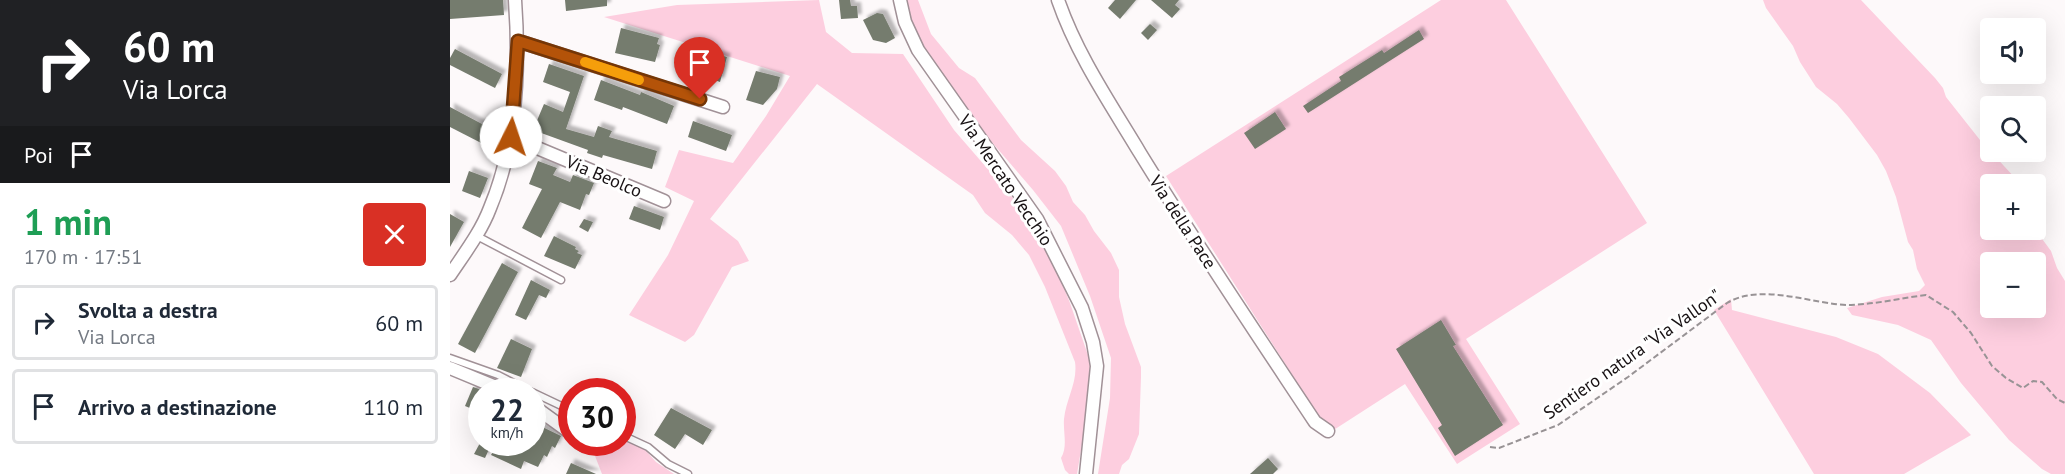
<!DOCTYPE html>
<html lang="it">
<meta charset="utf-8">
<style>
body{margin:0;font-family:"PT Sans",sans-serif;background:#f6f6f7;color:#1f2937;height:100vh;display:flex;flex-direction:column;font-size:22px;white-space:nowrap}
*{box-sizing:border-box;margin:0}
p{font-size:20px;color:#747a83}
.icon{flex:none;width:33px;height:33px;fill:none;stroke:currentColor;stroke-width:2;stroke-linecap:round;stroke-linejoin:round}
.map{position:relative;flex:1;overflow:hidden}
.panel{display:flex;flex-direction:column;background:#fff;width:450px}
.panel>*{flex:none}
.banner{background:#202124;color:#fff;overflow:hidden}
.controls{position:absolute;left:1530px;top:18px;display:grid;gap:12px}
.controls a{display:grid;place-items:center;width:66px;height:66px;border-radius:6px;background:#fff;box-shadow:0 6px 24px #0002;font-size:30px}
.speed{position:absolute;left:18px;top:378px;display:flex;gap:12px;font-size:30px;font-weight:700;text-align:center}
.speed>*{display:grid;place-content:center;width:78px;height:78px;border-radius:50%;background:#fff;box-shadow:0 6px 24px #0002;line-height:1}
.speed small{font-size:15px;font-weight:400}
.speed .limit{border:9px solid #d22;background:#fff;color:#111}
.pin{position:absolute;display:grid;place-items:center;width:51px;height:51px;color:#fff;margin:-62px -26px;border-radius:50% 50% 50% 0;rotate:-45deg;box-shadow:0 0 6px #0007}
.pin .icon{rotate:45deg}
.me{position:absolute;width:66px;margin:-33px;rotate:4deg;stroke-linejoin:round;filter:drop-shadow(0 0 4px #0008)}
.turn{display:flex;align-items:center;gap:21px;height:126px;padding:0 24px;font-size:27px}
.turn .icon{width:78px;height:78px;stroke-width:2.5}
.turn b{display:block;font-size:42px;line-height:51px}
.then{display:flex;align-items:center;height:57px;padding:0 24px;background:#0003;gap:12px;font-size:22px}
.round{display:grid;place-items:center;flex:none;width:63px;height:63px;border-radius:6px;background:#f6f6f7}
.headline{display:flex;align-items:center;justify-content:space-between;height:102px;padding:0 24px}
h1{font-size:36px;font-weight:700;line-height:45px;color:#1e9e55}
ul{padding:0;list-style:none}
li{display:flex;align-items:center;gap:18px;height:75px;margin:0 12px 9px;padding:0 12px;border:3px solid #e0e1e3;border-radius:6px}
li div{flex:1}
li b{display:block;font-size:22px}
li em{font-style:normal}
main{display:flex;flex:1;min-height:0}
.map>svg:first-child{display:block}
.green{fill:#fdcedf;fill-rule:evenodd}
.building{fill:#757b6e;filter:url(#shadow)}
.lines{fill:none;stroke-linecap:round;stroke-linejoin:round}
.service-casing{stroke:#a19197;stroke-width:9}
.minor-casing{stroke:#a19197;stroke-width:15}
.path{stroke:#989395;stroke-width:2;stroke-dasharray:6 3;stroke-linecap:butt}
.service{stroke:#fff;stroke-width:6}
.minor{stroke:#fff;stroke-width:12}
.route-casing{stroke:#753606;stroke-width:15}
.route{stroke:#b45309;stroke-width:10}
.slow{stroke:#f59e0b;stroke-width:10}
.labels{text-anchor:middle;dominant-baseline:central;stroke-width:6;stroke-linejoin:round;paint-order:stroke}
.street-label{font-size:18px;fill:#171113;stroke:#fff}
</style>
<main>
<section class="panel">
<div class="banner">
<div class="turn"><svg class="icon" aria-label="right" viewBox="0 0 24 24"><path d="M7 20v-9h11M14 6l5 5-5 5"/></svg><div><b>60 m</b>Via Lorca</div></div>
<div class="then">Poi<svg class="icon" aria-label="arrive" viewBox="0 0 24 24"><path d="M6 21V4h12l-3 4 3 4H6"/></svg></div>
</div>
<div class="headline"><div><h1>1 min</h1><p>170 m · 17:51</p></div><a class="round" style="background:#d93025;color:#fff"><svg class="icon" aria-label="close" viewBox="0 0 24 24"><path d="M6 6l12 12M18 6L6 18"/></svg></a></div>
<ul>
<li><svg class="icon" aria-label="right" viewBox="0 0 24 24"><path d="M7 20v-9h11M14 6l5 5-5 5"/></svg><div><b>Svolta a destra</b><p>Via Lorca</p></div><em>60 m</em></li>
<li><svg class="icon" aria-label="arrive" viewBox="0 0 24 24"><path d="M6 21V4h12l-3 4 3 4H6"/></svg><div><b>Arrivo a destinazione</b></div><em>110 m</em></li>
</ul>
</section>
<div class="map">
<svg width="1615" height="474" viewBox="0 0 1615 474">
<defs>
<filter id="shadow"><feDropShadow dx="4" dy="-4" stdDeviation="1.5" flood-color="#0004"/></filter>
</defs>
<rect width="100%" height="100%" fill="#fdf9fa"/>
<g class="green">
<path d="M369 0 376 32 402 53 453 54 504 130 568 204 593 236 620 303 640 361V396L627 474H619L615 470 611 458C618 446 613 433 614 419 616 399 628 382 625 362L595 287 579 255 562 235 535 213 523 195 367 84 260 219 288 241 299 261 282 267 244 335 235 342 179 315 218 255 244 201 215 187 229 150 283 163 316 116 340 76 154 17 227 5Z"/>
<polygon points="454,0 468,0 481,34 509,68 525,78 571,140 605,171 616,186 623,202 635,215 644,231 661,253 669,270 669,297 675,324 691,367 691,377 689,434 679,459 672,465 669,474 648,474 660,398 661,358 640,296 611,226 583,190 521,118 482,61 461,26"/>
<polygon points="991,0 1056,0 1197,223 1016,339 1070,424 1007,464 955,384 879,433 716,176"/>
<path d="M1313 0H1411L1485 78 1493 88 1496 97 1530 140 1566 179 1569 184H1540V230H1586V218L1590 236 1601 251 1607 268 1615 281V474H1601L1592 469 1559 440 1511 383 1481 340 1448 325 1402 315 1397 308 1432 297 1469 291 1475 285 1467 269 1463 250 1458 242 1446 197 1436 171 1427 155 1399 118 1387 104 1366 87 1350 62 1343 46 1316 8ZM1540 262H1586V308H1540Z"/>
<polygon points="1281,299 1282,310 1386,337 1428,354 1480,393 1521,435 1454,474 1364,474 1264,310"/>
<polygon points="173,425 206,462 224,474 152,474 140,443 172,442"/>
</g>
<g class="building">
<polygon points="0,0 53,0 54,15 0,19"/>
<polygon points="115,0 157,0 157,6 116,11"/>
<polygon points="389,0 400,0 401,6 407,6 408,18 391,19"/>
<polygon points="665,0 686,0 670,19 658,8"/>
<polygon points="701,0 729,0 725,5 730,9 722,18"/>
<polygon points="427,13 433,14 445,38 436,43 423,40 413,20"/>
<polygon points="700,24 707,30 698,40 691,33"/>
<polygon points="171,28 209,38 207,44 210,45 205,62 165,53"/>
<polygon points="969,30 974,39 858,113 853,106 891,81 889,77 932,50 934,53"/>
<polygon points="5,49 52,74 45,88 0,65 0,58"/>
<polygon points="251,50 277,57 270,82 241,71 243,64 239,63 242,52 250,54"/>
<polygon points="99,64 134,76 116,129 144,137 148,126 162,131 159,137 207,151 202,169 153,155 152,158 137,153 138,150 83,130 94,104 113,112 120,92 93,82"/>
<polygon points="306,71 330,77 327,89 313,105 296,100"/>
<polygon points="151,80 190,95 191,92 224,106 217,124 173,107 172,110 144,100"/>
<polygon points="0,107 47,132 39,147 0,127"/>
<polygon points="825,112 836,129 805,149 794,133"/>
<polygon points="243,121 282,135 276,151 238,137"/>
<polygon points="88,161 107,168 103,175 120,182 123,175 144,183 139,195 136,194 130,210 110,202 91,238 72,228 92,189 79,184"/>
<polygon points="19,171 38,178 30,198 12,191"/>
<polygon points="184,206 214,217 210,230 179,219"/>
<polygon points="0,214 14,222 0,247"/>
<polygon points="134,219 143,222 138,232 129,227"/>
<polygon points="104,236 126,247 125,249 129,251 127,253 132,255 125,269 94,256"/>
<polygon points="52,263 68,272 25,353 8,344"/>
<polygon points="81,280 100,290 96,298 89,295 76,320 65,315"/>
<polygon points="991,320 1006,345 1003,346 1053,425 1005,456 988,428 992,425 946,349"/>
<polygon points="61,339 82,349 71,377 47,368"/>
<polygon points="23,387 32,390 32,413 15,406"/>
<polygon points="221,408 262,430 253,445 235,434 225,449 204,435"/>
<polygon points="82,422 111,436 105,448 102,446 97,457 94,455 88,467 74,461 71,469 41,455 48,442 82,442"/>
<polygon points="30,443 40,447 35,458 24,454"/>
<polygon points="818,458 828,469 823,474 800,474"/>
<polygon points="121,463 146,474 116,474"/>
</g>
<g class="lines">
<g class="service-casing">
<g id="service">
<polyline points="27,236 111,280"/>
<polyline points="0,358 48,375 81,392"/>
<polyline points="82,392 122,411"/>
<polyline points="172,435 198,447 218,464 238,474"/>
</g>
</g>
<g class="minor-casing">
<g id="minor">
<polyline points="450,0 455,22 468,50 587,219 632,308 643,342 647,366 636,474"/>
<path d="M608 0C627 55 660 103 690 153 746 244 806 333 865 422L878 431"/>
<polyline points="68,41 273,107"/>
<polyline points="61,137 214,201"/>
<path d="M0 275C14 254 31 232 40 208 67 144 70 69 65 0"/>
<polyline points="0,368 58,392"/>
<polyline points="82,405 122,434"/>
<polyline points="130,442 133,445"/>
</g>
</g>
<path class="path" d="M1040 447 1049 448 1108 425 1178 377 1277 303C1312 282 1363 305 1401 305 1427 304 1451 298 1476 295L1503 312 1521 333 1542 366 1556 378 1573 388 1583 381 1592 382 1607 399 1615 403"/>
<use href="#service" class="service"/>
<use href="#minor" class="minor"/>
</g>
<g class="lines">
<g class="route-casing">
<polyline id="route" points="61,137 68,41 250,99"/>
</g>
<use href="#route" class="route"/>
<polyline class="slow" points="135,62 189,80"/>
</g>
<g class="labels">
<g class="street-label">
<text transform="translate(154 176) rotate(23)">Via Beolco</text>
<text transform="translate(556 180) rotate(56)">Via Mercato Vecchio</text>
<text transform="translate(733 222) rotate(57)">Via della Pace</text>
<text transform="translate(1182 354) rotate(-35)">Sentiero natura "Via Vallon"</text>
</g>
</g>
</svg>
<div class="controls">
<a><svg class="icon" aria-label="sound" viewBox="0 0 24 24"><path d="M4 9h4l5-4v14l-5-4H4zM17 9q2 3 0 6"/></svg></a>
<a><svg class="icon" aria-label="search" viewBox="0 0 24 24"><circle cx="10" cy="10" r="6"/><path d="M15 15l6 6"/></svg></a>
<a>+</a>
<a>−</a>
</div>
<div class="speed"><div>22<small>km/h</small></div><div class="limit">30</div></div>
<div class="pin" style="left:250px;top:99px;background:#d93025"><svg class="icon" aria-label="arrive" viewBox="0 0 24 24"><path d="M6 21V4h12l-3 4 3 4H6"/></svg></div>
<svg class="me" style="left:61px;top:137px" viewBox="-20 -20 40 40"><circle r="19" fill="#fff"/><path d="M0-13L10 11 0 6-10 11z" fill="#b45309"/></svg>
</div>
</main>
